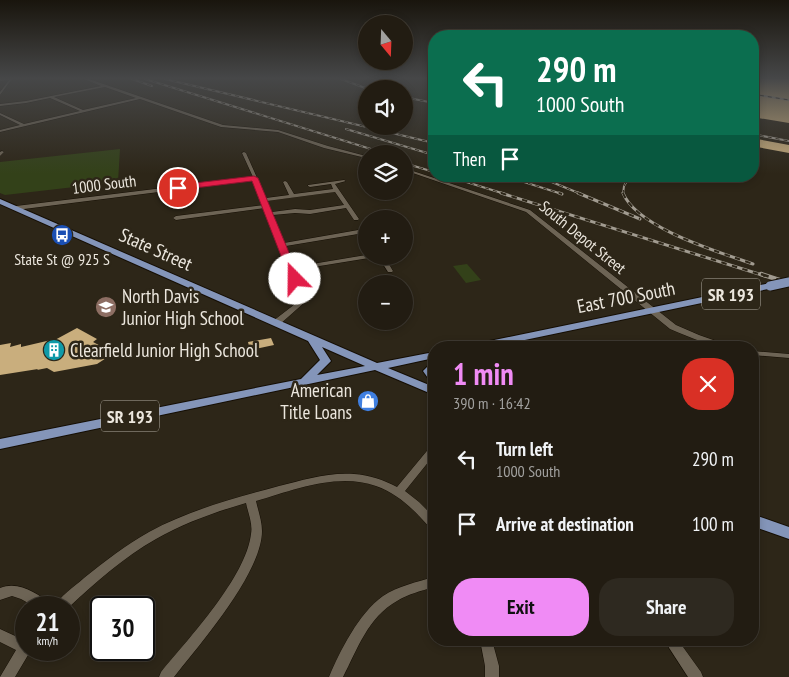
<!DOCTYPE html>
<meta charset="utf-8">
<style>
body{margin:0;font-family:"PT Sans Narrow",sans-serif;background:#2e2920;color:#f1f3f6;height:100vh;display:flex;flex-direction:column;font-size:19px;white-space:nowrap}
*{box-sizing:border-box;margin:0}
p{font-size:16px;color:#a2a19f}
.icon{flex:none;width:28px;height:28px;fill:none;stroke:currentColor;stroke-width:2;stroke-linecap:round;stroke-linejoin:round}
.map{position:relative;flex:1;overflow:hidden}
.sheet{position:absolute;left:428px;top:341px;width:331px;height:305px;display:flex;flex-direction:column;background:#221c12;border-radius:20px;box-shadow:0 2px 8px #0003,0 0 0 1px #3f3a32}
.sheet>*{flex:none}
.hud{position:absolute;left:428px;top:30px;width:331px;height:152px;border-radius:20px;box-shadow:0 2px 8px #0003,0 0 0 1px #3f3a32;background:#0b6e4f;color:#fff;overflow:hidden}
.needle{width:32px;rotate:161deg}
.tools{position:absolute;left:358px;top:15px;display:grid;gap:10px}
.tools a{display:grid;place-items:center;width:55px;height:55px;border-radius:50%;background:#221c12;box-shadow:0 2px 8px #0003,0 0 0 1px #3f3a32;font-size:25px}
.speed{position:absolute;left:15px;top:596px;display:flex;gap:10px;font-size:25px;font-weight:700;text-align:center}
.speed>*{display:grid;place-content:center;width:65px;height:65px;border-radius:50%;background:#221c12;box-shadow:0 2px 8px #0003,0 0 0 1px #3f3a32;line-height:1}
.speed small{font-size:12px;font-weight:400}
.speed .limit{border:2px solid #111;border-radius:8px;background:#fff;color:#111}
.pin{position:absolute;display:grid;place-items:center;width:42px;height:42px;color:#fff;margin:-21px;border:2px solid #fff;border-radius:50%;box-shadow:0 1px 5px #0007}
.me{position:absolute;width:55px;margin:-28px;rotate:338deg;stroke-linejoin:round;filter:drop-shadow(0 0 4px #0008)}
.turn{display:flex;align-items:center;gap:18px;height:105px;padding:0 25px;font-size:22px}
.turn .icon{width:65px;height:65px;stroke-width:2.5}
.turn b{display:block;font-size:35px;line-height:42px}
.then{display:flex;align-items:center;height:48px;padding:0 25px;background:#0003;gap:10px;font-size:19px}
.round{display:grid;place-items:center;flex:none;width:52px;height:52px;border-radius:20px;background:#2e2920}
.head{display:flex;align-items:center;justify-content:space-between;height:85px;padding:0 25px}
h1{font-size:30px;font-weight:700;line-height:38px;color:#f08bf5}
.action{display:flex;gap:10px;margin-top:auto;padding:10px 25px}
.action a{flex:1;height:58px;border-radius:20px;background:#f08bf5;color:#111;font-size:20px;font-weight:700;line-height:58px;text-align:center}
.action a+a{background:#2e2920;color:#f1f3f6}
ul{padding:0;list-style:none}
li{display:flex;align-items:center;gap:15px;height:65px;padding:0 25px}
li div{flex:1}
li b{display:block;font-size:19px}
li em{font-style:normal}
.map>svg:first-child{display:block}
.green{fill:#334119}
.building{fill:#c9ae7d}
.lines{fill:none;stroke-linecap:round;stroke-linejoin:round}
.minor-casing{stroke:#150e04;stroke-width:1}
.major-casing{stroke:#150e04;stroke-width:2}
.minor{fill:#6d6455;fill-rule:evenodd}
.major{fill:#8495b9;fill-rule:evenodd}
.rail-far2-casing{stroke:#a19b90;stroke-width:2}
.rail-far1-casing{stroke:#a19b90;stroke-width:3}
.rail-casing{stroke:#a19b90;stroke-width:4.5}
.rail-far2{stroke:#2d2618;stroke-width:1;stroke-dasharray:4;stroke-linecap:butt}
.rail-far1{stroke:#2d2618;stroke-width:2;stroke-dasharray:5.5;stroke-linecap:butt}
.rail{stroke:#2d2618;stroke-width:2.5;stroke-dasharray:8;stroke-linecap:butt}
.major-bridge-casing{stroke:#150e04;stroke-width:11;stroke-linecap:butt}
.major-bridge{stroke:#8495b9;stroke-width:9}
.route{fill:#e11d48;stroke:#92132f}
.labels{text-anchor:middle;dominant-baseline:central;stroke-width:5;stroke-linejoin:round;paint-order:stroke}
.far-street-label{font-size:16px;fill:#ece7de;stroke:#2d2618}
.far-poi-label{font-size:16px;fill:#ece7de;stroke:#2d2618}
.shield{fill:#2d2618;stroke:#b3ada3;stroke-width:1}
.shield-label{font-size:18px;font-weight:bold;fill:#ece7de}
.street-label{font-size:19px;fill:#ece7de;stroke:#2d2618}
.poi-label{font-size:19px;fill:#ece7de;stroke:#2d2618;text-anchor:start}
</style>
<div class="map">
<svg width="789" height="677" viewBox="0 0 789 677">
<rect width="100%" height="100%" fill="#2d2618"/>
<g class="green">
<polygon points="120,149 118,182 5,195 0,193 0,162"/>
<polygon points="467,264 481,280 466,283 453,266"/>
</g>
<g class="building">
<polygon points="752,79 789,79 789,123 752,117"/>
<polygon points="752,138 789,145 789,153 752,146"/>
<polygon points="77,328 97,339 93,342 114,353 97,364 54,372 47,368 37,370 38,369 0,375 0,345 11,343 10,347 21,344 21,347 51,340 53,341"/>
<polygon points="271,338 274,345 250,350 248,342"/>
</g>
<g class="lines">
<g class="minor-casing">
<g id="minor">
<polygon points="0,79 12,79 0,95 0,92 9,80 0,81"/>
<path d="M84 79H89L223 125 278 130 328 146 366 156V158L324 148 278 132 221 127 140 99 0 132V130L20 125 0 115V113L24 124 80 111 50 98 26 103 0 106V104L26 101 101 86ZM105 87 136 98 83 110 54 97Z"/>
<polygon points="2,151 4,152 0,156 0,152"/>
<path d="M244 152 246 153 266 198 289 195 283 182 285 181 287 182 294 194 333 189 331 184 310 187 308 186V185L344 180 346 181 335 184 359 219 358 220H354L346 208 310 214 295 213 273 215 284 243 364 229 366 230V232L364 233 286 246 294 267 366 255V256H372L369 258 295 270 305 295V302L279 325H273L272 323 273 321 299 301V295L280 246 278 245 279 244 266 214 265 208 176 220 173 218 176 216 264 205 260 200 261 199 254 180 16 210 13 208 16 206 253 177 242 153ZM335 192 344 205 310 210 295 209 272 212 267 201Z"/>
<path d="M404 168 530 210 676 325 699 335 736 348C713 348 692 338 670 329L526 212 404 170Z"/>
<polygon points="378,256 384,256 393,271 392,272 388,272"/>
<polygon points="752,351 789,354 789,358 752,355"/>
<path d="M434 445V455L405 491 419 502 434 517V529L430 528C415 511 399 494 376 486 338 472 293 490 256 501 258 510 262 521 262 531 262 573 200 644 174 677H159L161 672C189 638 246 577 251 534 253 524 248 513 246 503 215 512 184 523 156 539 124 557 96 582 68 608H37L21 599 12 596 0 600V588C19 580 37 594 52 604L54 607C59 597 75 586 84 578 105 561 126 545 149 532 189 510 235 498 279 486 303 480 328 472 354 474 369 475 384 480 397 487L431 446Z"/>
<path d="M434 577V587C421 591 408 594 397 601 368 617 357 650 343 677H329C340 651 359 613 383 596 398 586 417 582 434 577Z"/>
<polygon points="0,629 26,641 26,650 31,650 15,677 0,677 16,650 0,642"/>
<polygon points="480,640 492,640 499,666 499,677 485,677 485,666"/>
<polygon points="664,640 678,640 701,672 703,677 688,677"/>
</g>
</g>
<g class="major-casing">
<g id="major">
<path d="M0 199 377 363 434 352V358L388 368 434 387V395L375 370 0 449V439L301 379 320 360 308 341 0 204ZM322 347 365 366 317 375 331 361Z"/>
<polygon points="770,283 773,284 774,286 773,288 487,348 465,348 470,345"/>
<polygon points="434,363 434,381 430,381 423,371 430,364"/>
<polygon points="752,514 789,527 789,539 752,526"/>
</g>
</g>
<use href="#minor" class="minor"/>
<use href="#major" class="major"/>
<g class="rail-far2-casing">
<g id="rail-far2">
<polyline points="132,79 152,86"/>
<polyline points="145,79 387,154"/>
<polyline points="165,79 434,143"/>
<polyline points="341,79 368,89"/>
<polyline points="752,94 789,100"/>
<polyline points="404,97 434,103"/>
<polyline points="346,129 434,155"/>
<polyline points="752,134 789,141"/>
<polyline points="404,163 434,172"/>
<polyline points="447,176 505,194"/>
<polyline points="505,176 562,194"/>
<polyline points="537,176 581,194"/>
<polyline points="623,194 624,186 630,176"/>
</g>
</g>
<g class="rail-far1-casing">
<g id="rail-far1">
<polyline points="501,193 765,276"/>
<polyline points="559,193 562,194"/>
<polyline points="578,193 640,219"/>
<path d="M623 193C637 228 719 252 753 264"/>
</g>
</g>
<g class="rail-casing">
<polyline id="rail" points="761,274 789,283"/>
</g>
<use href="#rail-far2" class="rail-far2"/>
<use href="#rail-far1" class="rail-far1"/>
<use href="#rail" class="rail"/>
<g class="major-bridge-casing">
<polyline id="major-bridge" points="770,286 789,282"/>
</g>
<use href="#major-bridge" class="major-bridge"/>
</g>
<linearGradient id="sky" x2="0" y2="1"><stop stop-color="#19150d"/><stop offset="0.45" stop-color="#464748"/><stop offset="1" stop-color="#464748" stop-opacity="0"/></linearGradient>
<rect width="789" height="174" fill="url(#sky)"/>
<polygon class="route" points="254,176 258,178 300,279 299,281 292,281 290,279 252,181 178,190 174,188 178,185"/>
<defs>
<g id="bus-disc" transform="scale(1.125)"><circle r="9.5" fill="#1a4fb4" stroke="#2d2618"/><path d="M-5-6H5V4H4V6H2V4H-2V6H-4V4H-5ZM-3.5-4V0h7V-4ZM-3.5 1.2v1.5H-2V1.2ZM2 1.2v1.5H3.5V1.2Z" fill="#fff"/></g>
<g id="school-disc" transform="scale(1.125)"><circle r="9.5" fill="#8d6e63" stroke="#2d2618"/><path d="M0-5L7-2L0 1L-7-2ZM-4 1L0 2.5L4 1V4Q0 6-4 4Z" fill="#fff"/></g>
<g id="building-disc" transform="scale(1.125)"><circle r="9.5" fill="#0f9aa8" stroke="#2d2618"/><path d="M-4-6H4V6H1V3H-1V6H-4ZM-2.5-4.3h1.7v1.8h-1.7ZM.8-4.3h1.7v1.8H.8ZM-2.5-1h1.7V.8h-1.7ZM.8-1h1.7V.8H.8Z" fill="#fff"/></g>
<g id="shop-disc" transform="scale(1.125)"><circle r="9.5" fill="#3f7fe0" stroke="#2d2618"/><path d="M-5-2.5h2.3a2.7 3.5 0 0 1 5.4 0H5L5.5 6h-11ZM-1.5-2.5h3a1.5 2.3 0 0 0-3 0Z" fill="#fff"/></g>
</defs>
<g fill-rule="evenodd">
<use href="#bus-disc" x="62" y="235"/>
<use href="#school-disc" x="106" y="307"/>
<use href="#building-disc" x="54" y="350"/>
<use href="#shop-disc" x="368" y="401"/>
</g>
<g class="labels">
<g class="far-street-label">
<text transform="translate(104 184) rotate(-7)">1000 South</text>
<text transform="translate(583 237) rotate(39)">South Depot Street</text>
</g>
<g class="far-poi-label">
<text x="62" y="259">State St @ 925 S</text>
</g>
<g class="shield">
<rect x="702" y="278.5" width="58" height="31" rx="4"/>
<rect x="101" y="400.5" width="58" height="31" rx="4"/>
</g>
<g class="shield-label">
<text x="731" y="294">SR 193</text>
<text x="130" y="416">SR 193</text>
</g>
<g class="street-label">
<text transform="translate(156 249) rotate(24)">State Street</text>
<text transform="translate(626 297) rotate(-11)">East 700 South</text>
</g>
<g class="poi-label">
<text x="122" y="296">North Davis<tspan x="122" dy="22">Junior High School</tspan></text>
<text x="70" y="350">Clearfield Junior High School</text>
<text x="352" y="390" text-anchor="end">American<tspan x="352" dy="22">Title Loans</tspan></text>
</g>
</g>
</svg>
<div class="tools">
<a><svg class="needle" viewBox="-14 -14 28 28"><path d="M0-13l5 13h-10z" fill="#e53935"/><path d="M0 13l5-13h-10z" fill="#a2a19f"/></svg></a>
<a><svg class="icon" aria-label="sound" viewBox="0 0 24 24"><path d="M4 9h4l5-4v14l-5-4H4zM17 9q2 3 0 6"/></svg></a>
<a><svg class="icon" aria-label="layers" viewBox="0 0 24 24"><path d="M12 4l9 5-9 5-9-5zM3 14l9 5 9-5"/></svg></a>
<a>+</a>
<a>−</a>
</div>
<div class="speed"><div>21<small>km/h</small></div><div class="limit">30</div></div>
<div class="pin" style="left:178px;top:188px;background:#d93025"><svg class="icon" aria-label="arrive" viewBox="0 0 24 24"><path d="M6 21V4h12l-3 4 3 4H6"/></svg></div>
<svg class="me" style="left:295px;top:279px" viewBox="-20 -20 40 40"><circle r="19" fill="#fff"/><path d="M0-13L10 11 0 6-10 11z" fill="#e11d48"/></svg>
<div class="hud">
<div class="turn"><svg class="icon" aria-label="left" viewBox="0 0 24 24"><path d="M17 20v-9H6M10 6l-5 5 5 5"/></svg><div><b>290 m</b>1000 South</div></div>
<div class="then">Then<svg class="icon" aria-label="arrive" viewBox="0 0 24 24"><path d="M6 21V4h12l-3 4 3 4H6"/></svg></div>
</div>
<section class="sheet">
<div class="head"><div><h1>1 min</h1><p>390 m · 16:42</p></div><a class="round" style="background:#d93025;color:#fff"><svg class="icon" aria-label="close" viewBox="0 0 24 24"><path d="M6 6l12 12M18 6L6 18"/></svg></a></div>
<ul>
<li><svg class="icon" aria-label="left" viewBox="0 0 24 24"><path d="M17 20v-9H6M10 6l-5 5 5 5"/></svg><div><b>Turn left</b><p>1000 South</p></div><em>290 m</em></li>
<li><svg class="icon" aria-label="arrive" viewBox="0 0 24 24"><path d="M6 21V4h12l-3 4 3 4H6"/></svg><div><b>Arrive at destination</b></div><em>100 m</em></li>
</ul>
<div class="action"><a>Exit</a><a>Share</a></div>
</section>
</div>
